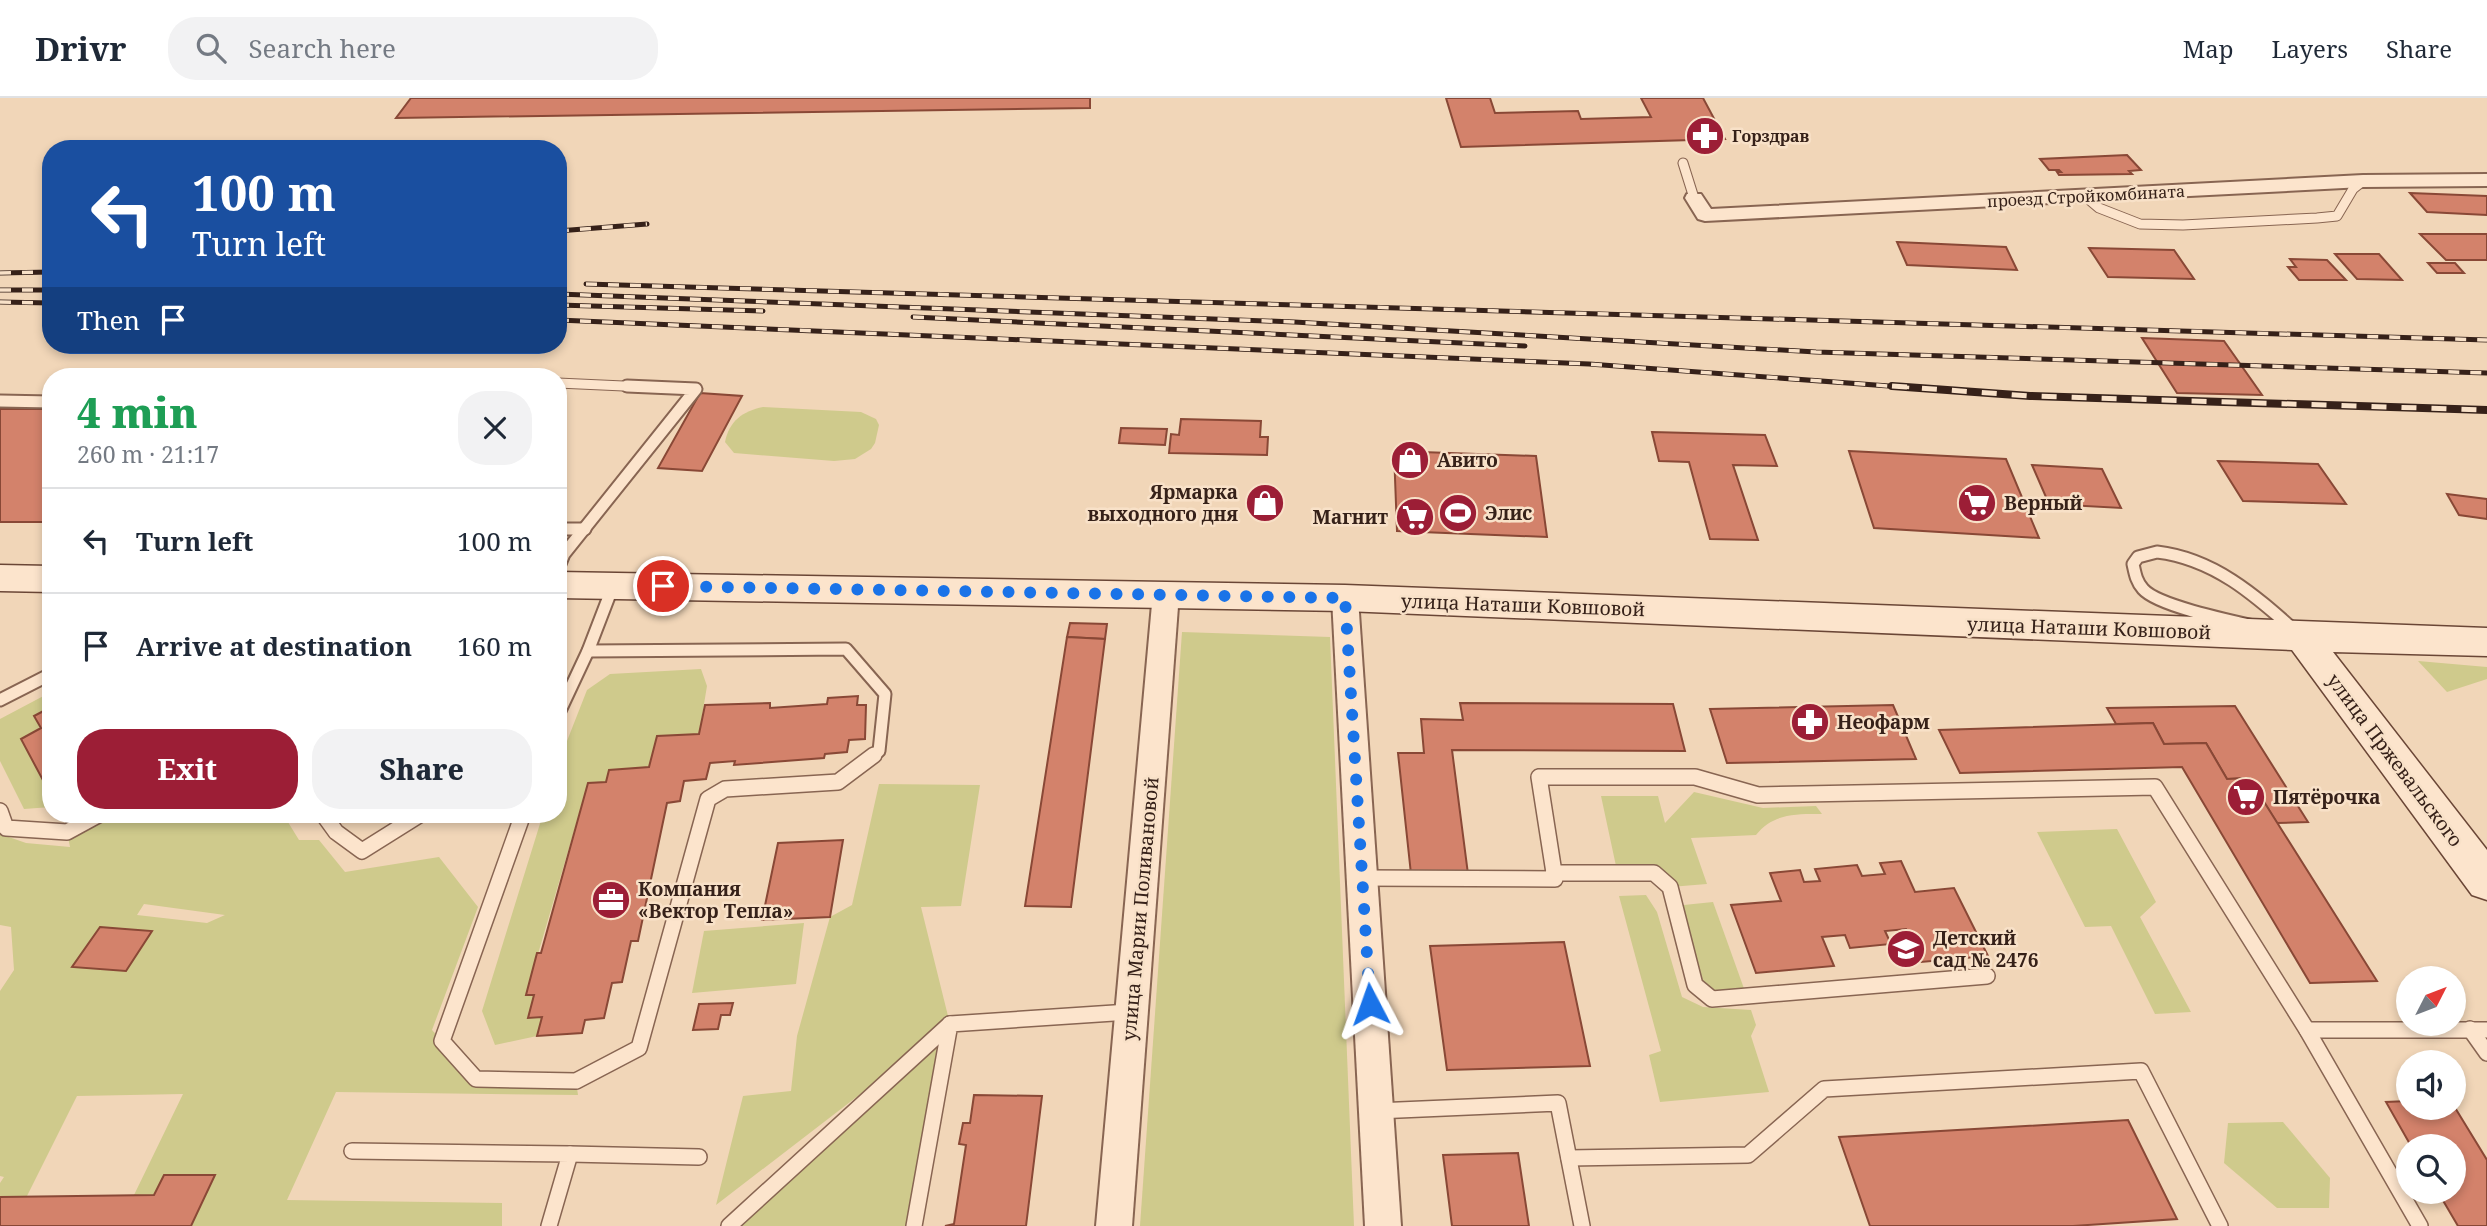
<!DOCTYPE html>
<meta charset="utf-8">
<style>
body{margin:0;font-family:"Noto Serif",serif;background:#f2f2f3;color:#1f2937;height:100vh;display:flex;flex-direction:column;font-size:26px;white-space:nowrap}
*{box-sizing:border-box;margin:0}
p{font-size:23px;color:#747a83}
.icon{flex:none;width:38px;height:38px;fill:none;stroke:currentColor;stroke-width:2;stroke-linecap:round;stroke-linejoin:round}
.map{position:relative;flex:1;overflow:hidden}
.side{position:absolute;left:42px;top:270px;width:525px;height:455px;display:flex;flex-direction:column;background:#fff;border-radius:28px;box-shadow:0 4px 10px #0003}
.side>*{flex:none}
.banner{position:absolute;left:42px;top:42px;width:525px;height:214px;border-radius:28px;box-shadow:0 4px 10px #0003;background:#1a4fa0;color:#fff;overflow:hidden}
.needle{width:46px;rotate:48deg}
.controls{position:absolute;left:2396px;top:868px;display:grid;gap:14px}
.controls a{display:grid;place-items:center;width:70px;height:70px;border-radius:50%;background:#fff;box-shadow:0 4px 10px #0003;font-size:35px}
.pin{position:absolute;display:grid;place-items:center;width:60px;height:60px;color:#fff;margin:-30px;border:4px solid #fff;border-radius:50%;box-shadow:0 2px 7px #0007}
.me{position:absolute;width:77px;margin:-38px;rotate:356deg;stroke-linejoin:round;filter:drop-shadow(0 0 5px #0008)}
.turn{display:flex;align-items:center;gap:24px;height:147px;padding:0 35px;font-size:32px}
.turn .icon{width:91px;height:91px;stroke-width:2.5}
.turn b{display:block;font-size:49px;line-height:60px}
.then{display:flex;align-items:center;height:66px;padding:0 35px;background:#0003;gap:14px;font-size:26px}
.round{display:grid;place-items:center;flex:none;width:74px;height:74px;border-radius:28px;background:#f2f2f3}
.overview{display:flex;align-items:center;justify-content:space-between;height:119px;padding:0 35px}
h1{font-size:42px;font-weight:800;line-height:52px;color:#1e9e55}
.action{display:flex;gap:14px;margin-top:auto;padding:14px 35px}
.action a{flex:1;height:80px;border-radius:28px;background:#9c1e36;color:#fff;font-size:28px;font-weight:800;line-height:80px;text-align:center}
.action a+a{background:#f2f2f3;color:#1f2937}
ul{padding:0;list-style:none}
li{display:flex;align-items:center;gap:21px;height:105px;padding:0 35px;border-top:2px solid #e0e1e3}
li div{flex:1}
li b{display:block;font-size:26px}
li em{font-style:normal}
header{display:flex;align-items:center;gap:42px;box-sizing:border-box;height:98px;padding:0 35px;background:#fff;border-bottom:2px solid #e0e1e3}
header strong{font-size:33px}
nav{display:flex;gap:38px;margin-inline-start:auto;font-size:24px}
.search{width:490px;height:63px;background:#f2f2f3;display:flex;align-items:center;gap:18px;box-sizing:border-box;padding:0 24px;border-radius:28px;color:#747a83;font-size:26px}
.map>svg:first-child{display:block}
.green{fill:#cfca8c;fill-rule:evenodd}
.building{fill:#d3826b;stroke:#894836;stroke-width:2}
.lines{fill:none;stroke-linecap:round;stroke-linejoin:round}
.lane-far2-casing{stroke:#886552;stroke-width:11}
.lane-far1-casing{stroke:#886552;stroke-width:15}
.lane-casing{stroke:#886552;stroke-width:18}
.street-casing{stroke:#886552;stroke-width:4}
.secondary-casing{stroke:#6a4636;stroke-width:3}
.lane-far2{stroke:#fce4cc;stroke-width:9}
.lane-far1{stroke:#fce4cc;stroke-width:11}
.lane{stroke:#fce4cc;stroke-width:15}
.street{fill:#fce4cc;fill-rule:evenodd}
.secondary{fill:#fce4cc;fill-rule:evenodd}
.rail-far1-casing{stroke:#362119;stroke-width:5}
.rail-casing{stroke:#362119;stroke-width:8}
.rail-far1{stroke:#f8e1c8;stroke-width:3.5;stroke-dasharray:11;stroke-linecap:butt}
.rail{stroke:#f8e1c8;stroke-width:5;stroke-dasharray:15;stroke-linecap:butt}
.route{stroke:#1a73e8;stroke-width:12;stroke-dasharray:0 21.6}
.labels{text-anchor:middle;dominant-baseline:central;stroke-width:5;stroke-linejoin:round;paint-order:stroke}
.far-poi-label{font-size:16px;font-weight:bold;fill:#362119;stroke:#f8e1c8;text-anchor:start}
.far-street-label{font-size:16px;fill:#362119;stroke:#f8e1c8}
.poi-label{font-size:19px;font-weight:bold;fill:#362119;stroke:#f8e1c8;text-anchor:start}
.street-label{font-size:19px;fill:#362119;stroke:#f8e1c8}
</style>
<header>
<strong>Drivr</strong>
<div class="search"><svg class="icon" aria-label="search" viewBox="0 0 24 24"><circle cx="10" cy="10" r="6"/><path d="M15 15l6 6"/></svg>Search here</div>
<nav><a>Map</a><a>Layers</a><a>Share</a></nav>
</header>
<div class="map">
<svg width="2487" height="1128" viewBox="0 0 2487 1128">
<rect width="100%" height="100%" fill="#f1d6b8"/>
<g class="green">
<path d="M763 309 861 314 876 321 879 327 875 345 871 351 855 361 834 363 734 355 725 344C729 323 743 313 763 309Z"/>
<polygon points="1182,534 1330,539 1354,1128 1140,1128"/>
<polygon points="2418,563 2487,569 2487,581 2447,594"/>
<polygon points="701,571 707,588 699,636 657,638 649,669 610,672 606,684 588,685 526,897 534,897 542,919 537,938 495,947 482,913 543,716 558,716 558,666 587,592 610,576"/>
<path d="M51 594C51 621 44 629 21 641L45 685 51 683V709L24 711 0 663V621Z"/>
<polygon points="879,686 980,687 961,808 921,809 950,926 914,1128 729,1128 941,934 716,1107 743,998 791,993 797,938 830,819 852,807"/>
<path d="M1694 694 1763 710 1816 708 1822 716C1797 716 1773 715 1756 737L1691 740 1707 786 1670 789 1616 768 1601 698H1658L1665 725Z"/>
<path d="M100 716H283L299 742H319L345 774 439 759 478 809 432 932 476 981 576 983 578 997 336 994 287 1102 502 1105V1128H191L214 1077H165L154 1097H134L183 996 77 998 27 1098 0 1099V1085L4 1079 0 1078V893L14 872 11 829 0 827V736L26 745 70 749 67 734ZM144 806 225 817 207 825 137 817ZM100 829 152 833 73 868Z"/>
<polygon points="2117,731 2156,804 2140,819 2191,914 2155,916 2111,828 2085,829 2037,734"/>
<polygon points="1646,797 1657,814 1682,899 1703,909 1751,912 1756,927 1751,938 1769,994 1660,1004 1649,957 1661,953 1619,798"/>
<polygon points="1713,804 1747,899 1712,901 1695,887 1674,808"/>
<polygon points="804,825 796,886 692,895 704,833"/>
<polygon points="2283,1024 2330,1080 2329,1110 2277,1110 2224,1065 2228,1025"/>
</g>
<g class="building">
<polygon points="411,0 1090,0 1090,10 396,20"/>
<polygon points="1446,0 1490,0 1495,15 1578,13 1581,21 1651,19 1641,0 1703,0 1725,41 1461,49"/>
<polygon points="2127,57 2141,72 2129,73 2132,76 2059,77 2057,74 2061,74 2059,72 2049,72 2040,61"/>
<polygon points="2410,95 2487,98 2487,117 2427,114"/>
<polygon points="2420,136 2487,136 2487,162 2446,162"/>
<polygon points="1897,144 2006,149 2017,172 1907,167"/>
<polygon points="2089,150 2174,152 2194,181 2108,179"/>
<polygon points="2335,156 2379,156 2402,182 2357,181"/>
<polygon points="2290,161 2327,162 2346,182 2299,182 2288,169 2296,169"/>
<polygon points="2428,165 2455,165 2464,175 2437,175"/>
<polygon points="2142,240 2224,243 2262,297 2177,295"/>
<polygon points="700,295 742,298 702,373 658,370"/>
<rect x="0" y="311" width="51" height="113"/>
<polygon points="1181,321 1261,323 1260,339 1268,339 1267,357 1169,355 1171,336 1179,337"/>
<polygon points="1121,330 1167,331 1165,347 1119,345"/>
<polygon points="1652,334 1765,337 1777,368 1733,367 1758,442 1710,441 1689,364 1659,363"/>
<polygon points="1394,353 1536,358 1547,439 1397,433"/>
<polygon points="1849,353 2006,361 2039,440 1874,430"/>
<polygon points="2218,363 2318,366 2346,406 2243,403"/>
<polygon points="2032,367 2102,371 2121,410 2049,406"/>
<polygon points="2447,396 2487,401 2487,421 2459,417"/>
<polygon points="1070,525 1107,526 1105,541 1067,539"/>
<polygon points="1067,539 1105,541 1071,809 1025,808"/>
<polygon points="858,598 857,607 866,607 865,641 849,642 847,654 825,656 824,660 734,667 735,663 710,665 706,681 684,683 680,703 667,705 638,843 631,843 622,884 612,885 604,920 585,922 582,935 537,938 542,919 528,920 534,897 526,897 537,855 541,855 588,685 606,684 609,672 649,669 657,638 699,636 705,607 770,605 770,610 827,606 828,600"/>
<polygon points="1460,605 1673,606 1685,653 1452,652 1468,776 1411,776 1398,655 1424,655 1421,621 1463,622"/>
<polygon points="1893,607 1916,661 1727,665 1710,611"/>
<polygon points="2235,608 2308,724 2277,725 2249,680 2227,681 2206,645 2164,646 2153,625 2116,626 2107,610"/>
<polygon points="51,609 51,683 45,686 21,641 41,630 34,618"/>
<polygon points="2153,625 2164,646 2206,645 2227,681 2249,680 2377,883 2310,885 2182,669 1960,675 1939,632"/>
<polygon points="843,742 830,819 762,822 778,745"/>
<polygon points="1901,763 1915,794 1954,790 1988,858 1921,864 1906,831 1885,833 1891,846 1850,850 1845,837 1822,839 1834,868 1756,875 1731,807 1781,803 1770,775 1800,772 1804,784 1820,783 1815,771 1857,767 1862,778 1885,776 1880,765"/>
<polygon points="100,829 125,831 152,833 126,873 72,869"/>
<polygon points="1564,844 1590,968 1447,972 1430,848"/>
<polygon points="733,905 730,917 721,917 718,931 693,932 699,906"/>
<polygon points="974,997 1042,998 1026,1128 945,1128 954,1126 966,1047 959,1046 963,1025 970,1025"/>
<polygon points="2408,1003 2408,1010 2454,1008 2487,1062 2487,1128 2458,1128 2438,1094 2454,1094 2454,1048 2411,1048 2386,1004"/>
<polygon points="2128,1022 2177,1121 2073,1128 1870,1128 1839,1039"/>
<polygon points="1518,1055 1529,1128 1452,1128 1443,1057"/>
<polygon points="164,1077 215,1077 191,1128 0,1128 0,1099 154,1097"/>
</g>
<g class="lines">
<g class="lane-far2-casing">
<g id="lane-far2">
<polyline points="1683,65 1694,100"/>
<polyline points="2086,99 2099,110 2140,126 2183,127 2317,120 2337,118 2353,91 2363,83"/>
<polyline points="558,285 667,290"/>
</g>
</g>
<g class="lane-far1-casing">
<g id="lane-far1">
<polyline points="0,303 51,304"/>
<polyline points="558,431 585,431"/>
<path d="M2157 454C2217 461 2259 501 2302 539 2269 530 2161 512 2143 491 2136 483 2135 475 2133 466L2138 459Z"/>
<polyline points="558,471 564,456 696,291 627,288"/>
<polyline points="588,553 846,551 885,596 879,653 872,658"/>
<polyline points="0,602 51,576"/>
<polyline points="558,617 588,553 613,488"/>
</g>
</g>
<g class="lane-casing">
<g id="lane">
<polyline points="0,713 6,730 67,734 100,716"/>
<polyline points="323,716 336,734 362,753 421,716"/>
<polyline points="523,716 442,943 476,981 576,983 639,950 708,701 725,691 838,684 874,657"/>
<polyline points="1554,775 1654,775 1670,789 1695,887 1712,901 1987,878"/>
<polyline points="1362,780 1555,781 1539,679 1695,679 1758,697 2155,689 2307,932 2420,1128"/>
<polyline points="2470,931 2487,955"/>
<polyline points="2307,932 2487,932"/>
<polyline points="1376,1013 1558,1005 1582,1128"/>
<polyline points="352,1053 570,1056 549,1128"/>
<polyline points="570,1056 699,1059"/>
<polyline points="1569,1060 1748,1057 1824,991 2141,973 2220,1128"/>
<polyline points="729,1128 950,926"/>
<polyline points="914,1128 950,926 1129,914"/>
</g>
</g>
<g class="street-casing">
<g id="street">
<polygon points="2487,76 2487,88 2363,89 1705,123 1698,121 1685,100 1687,96 1701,96 1711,111 2363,77"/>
<polygon points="1166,486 1175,488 1179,495 1132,1128 1096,1128 1153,495 1157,488"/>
<polygon points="1345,491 1354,493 1358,500 1401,1128 1365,1128 1332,500 1336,493"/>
</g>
</g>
<g class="secondary-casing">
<g id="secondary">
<polygon points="0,467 51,468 51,494 0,493"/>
<polygon points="558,474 1345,487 2487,530 2487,558 2333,554 2487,752 2487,802 2472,797 2292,552 1345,513 558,500"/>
</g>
</g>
<use href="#lane-far2" class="lane-far2"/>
<use href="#lane-far1" class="lane-far1"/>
<use href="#lane" class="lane"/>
<use href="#street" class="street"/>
<use href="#secondary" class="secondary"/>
<g class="rail-far1-casing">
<g id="rail-far1">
<polyline points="558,133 647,126"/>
<polyline points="0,175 51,174"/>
<polyline points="586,186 2487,242"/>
<polyline points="0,192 51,192"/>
<polyline points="558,196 1294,224 1816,254 2487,275"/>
<polyline points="0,204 51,205"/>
<polyline points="558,207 763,213"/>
<polyline points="913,219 1525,248"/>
<polyline points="558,222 1589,266 1916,290"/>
</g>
</g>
<g class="rail-casing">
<polyline id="rail" points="1892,288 2030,298 2487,312"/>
</g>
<use href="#rail-far1" class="rail-far1"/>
<use href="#rail" class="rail"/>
</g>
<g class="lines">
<polyline class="route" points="663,488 1345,500 1370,906"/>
</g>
<defs>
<g id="pharmacy-disc" transform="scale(2.0125)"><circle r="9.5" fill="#9c1e36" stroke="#f8e1c8"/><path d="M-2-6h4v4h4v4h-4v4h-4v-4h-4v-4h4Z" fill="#fff"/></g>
<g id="shop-disc" transform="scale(2.0125)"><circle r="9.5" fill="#9c1e36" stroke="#f8e1c8"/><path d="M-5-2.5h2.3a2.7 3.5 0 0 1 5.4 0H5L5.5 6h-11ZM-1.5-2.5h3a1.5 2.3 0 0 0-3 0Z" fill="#fff"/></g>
<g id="supermarket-disc" transform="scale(2.0125)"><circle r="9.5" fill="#9c1e36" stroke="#f8e1c8"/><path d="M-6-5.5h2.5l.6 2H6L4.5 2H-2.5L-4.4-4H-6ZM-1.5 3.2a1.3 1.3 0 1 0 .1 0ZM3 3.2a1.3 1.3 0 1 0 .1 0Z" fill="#fff"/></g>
<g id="stadium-disc" transform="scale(2.0125)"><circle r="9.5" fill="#9c1e36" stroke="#f8e1c8"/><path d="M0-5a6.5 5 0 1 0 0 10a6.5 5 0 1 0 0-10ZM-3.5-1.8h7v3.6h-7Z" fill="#fff"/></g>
<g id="office-disc" transform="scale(2.0125)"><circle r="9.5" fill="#9c1e36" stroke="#f8e1c8"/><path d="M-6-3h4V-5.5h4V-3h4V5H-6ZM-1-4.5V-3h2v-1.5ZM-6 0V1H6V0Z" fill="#fff"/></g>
<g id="school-disc" transform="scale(2.0125)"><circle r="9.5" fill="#9c1e36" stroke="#f8e1c8"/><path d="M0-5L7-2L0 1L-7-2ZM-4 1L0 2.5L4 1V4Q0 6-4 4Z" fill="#fff"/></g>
</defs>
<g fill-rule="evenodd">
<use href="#pharmacy-disc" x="1705" y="38"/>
<use href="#shop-disc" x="1410" y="362"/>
<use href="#shop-disc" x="1265" y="405"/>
<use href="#supermarket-disc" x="1977" y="405"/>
<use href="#stadium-disc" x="1458" y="415"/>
<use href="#supermarket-disc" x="1415" y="419"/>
<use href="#pharmacy-disc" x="1810" y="624"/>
<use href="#supermarket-disc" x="2246" y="699"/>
<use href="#office-disc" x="611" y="802"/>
<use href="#school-disc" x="1906" y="851"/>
</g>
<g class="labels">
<g class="far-poi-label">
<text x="1732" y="38">Горздрав</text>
</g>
<g class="far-street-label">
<text transform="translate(2086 98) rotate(-3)">проезд Стройкомбината</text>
</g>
<g class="poi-label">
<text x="1437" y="362">Авито</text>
<text x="1238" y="394" text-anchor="end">Ярмарка<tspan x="1238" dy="22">выходного дня</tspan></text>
<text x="2004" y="405">Верный</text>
<text x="1485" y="415">Элис</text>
<text x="1388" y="419" text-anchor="end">Магнит</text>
<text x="1837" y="624">Неофарм</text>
<text x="2273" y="699">Пятёрочка</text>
<text x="638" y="791">Компания<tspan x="638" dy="22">«Вектор Тепла»</tspan></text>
<text x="1933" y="840">Детский<tspan x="1933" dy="22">сад № 2476</tspan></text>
</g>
<g class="street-label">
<text transform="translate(1523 507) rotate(2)">улица Наташи Ковшовой</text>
<text transform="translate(2089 530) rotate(2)">улица Наташи Ковшовой</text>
<text transform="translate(2395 662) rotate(53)">улица Пржевальского</text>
<text transform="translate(1140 811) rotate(-85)">улица Марии Поливановой</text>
</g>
</g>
</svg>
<div class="controls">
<a><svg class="needle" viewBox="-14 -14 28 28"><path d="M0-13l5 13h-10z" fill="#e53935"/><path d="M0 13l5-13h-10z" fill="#747a83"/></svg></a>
<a><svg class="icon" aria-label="sound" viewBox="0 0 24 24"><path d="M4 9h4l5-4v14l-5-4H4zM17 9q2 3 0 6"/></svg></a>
<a><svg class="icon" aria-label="search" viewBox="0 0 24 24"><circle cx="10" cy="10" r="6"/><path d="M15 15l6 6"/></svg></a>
</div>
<div class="pin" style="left:663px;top:488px;background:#d93025"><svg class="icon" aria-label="arrive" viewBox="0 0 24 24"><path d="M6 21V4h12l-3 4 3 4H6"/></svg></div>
<svg class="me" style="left:1370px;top:906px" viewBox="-20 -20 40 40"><path d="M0-17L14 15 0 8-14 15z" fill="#1a73e8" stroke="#fff" stroke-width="4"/></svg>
<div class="banner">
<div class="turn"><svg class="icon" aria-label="left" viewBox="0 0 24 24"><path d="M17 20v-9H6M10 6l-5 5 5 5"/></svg><div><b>100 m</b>Turn left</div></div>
<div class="then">Then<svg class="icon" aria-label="arrive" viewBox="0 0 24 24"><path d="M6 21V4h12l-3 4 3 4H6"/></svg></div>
</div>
<section class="side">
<div class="overview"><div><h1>4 min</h1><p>260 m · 21:17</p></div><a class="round"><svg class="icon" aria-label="close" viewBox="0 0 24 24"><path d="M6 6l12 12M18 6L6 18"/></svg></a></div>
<ul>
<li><svg class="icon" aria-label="left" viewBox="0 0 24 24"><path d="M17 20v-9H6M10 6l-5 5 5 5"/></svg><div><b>Turn left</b></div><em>100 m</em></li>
<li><svg class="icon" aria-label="arrive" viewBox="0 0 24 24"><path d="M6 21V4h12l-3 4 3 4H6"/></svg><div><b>Arrive at destination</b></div><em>160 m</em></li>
</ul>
<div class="action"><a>Exit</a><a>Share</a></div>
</section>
</div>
